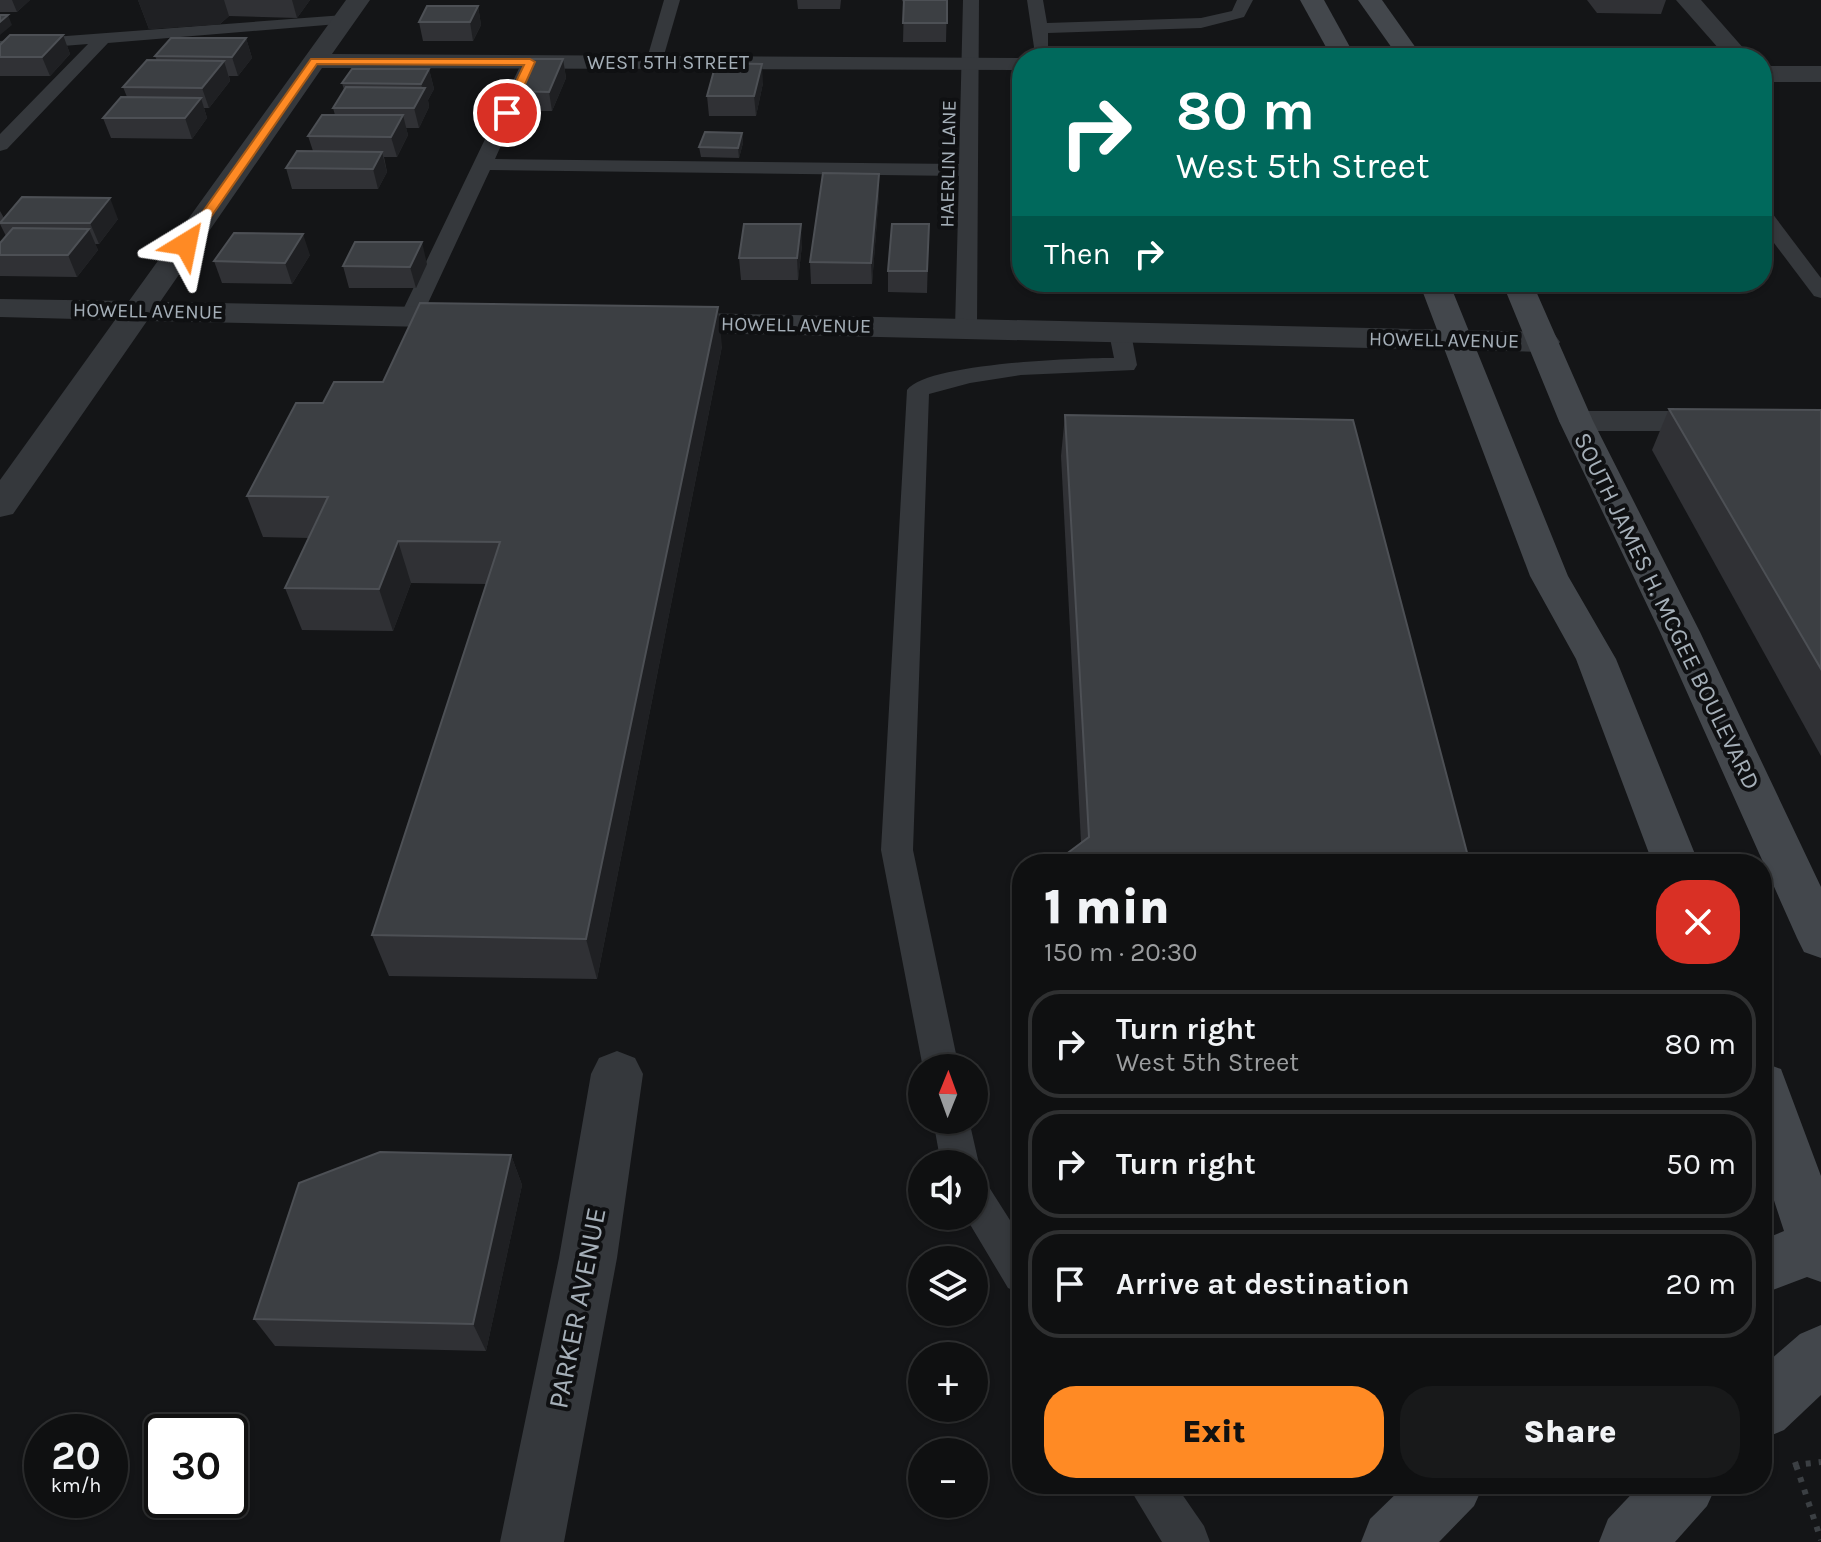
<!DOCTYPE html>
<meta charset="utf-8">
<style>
body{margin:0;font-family:Karla,sans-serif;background:#18191a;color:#f1f3f6;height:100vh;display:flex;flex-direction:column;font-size:30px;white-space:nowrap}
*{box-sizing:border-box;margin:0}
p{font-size:26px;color:#9b9d9f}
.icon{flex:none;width:44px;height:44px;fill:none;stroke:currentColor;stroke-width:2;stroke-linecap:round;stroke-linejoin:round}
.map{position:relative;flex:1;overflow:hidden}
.sheet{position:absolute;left:1012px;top:854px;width:760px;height:640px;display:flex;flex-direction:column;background:#0f1011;border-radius:32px;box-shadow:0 2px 6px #0004,0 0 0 2px #2f3031}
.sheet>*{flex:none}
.top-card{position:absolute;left:1012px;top:48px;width:760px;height:244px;border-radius:32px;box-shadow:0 2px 6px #0004,0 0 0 2px #2f3031;background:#00695c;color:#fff;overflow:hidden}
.needle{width:52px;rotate:1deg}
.buttons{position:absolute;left:908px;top:1054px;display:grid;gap:16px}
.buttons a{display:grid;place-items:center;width:80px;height:80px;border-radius:50%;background:#0f1011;box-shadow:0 2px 6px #0004,0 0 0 2px #2f3031;font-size:40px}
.speed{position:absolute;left:24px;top:1414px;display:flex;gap:16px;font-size:40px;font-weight:700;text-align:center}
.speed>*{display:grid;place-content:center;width:104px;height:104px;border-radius:50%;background:#0f1011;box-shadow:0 2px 6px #0004,0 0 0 2px #2f3031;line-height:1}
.speed small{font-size:20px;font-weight:400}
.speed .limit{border:4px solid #111;border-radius:12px;background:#fff;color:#111}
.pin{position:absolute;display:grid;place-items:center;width:68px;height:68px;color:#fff;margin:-34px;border:4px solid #fff;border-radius:50%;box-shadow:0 2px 8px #0007}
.me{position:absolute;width:88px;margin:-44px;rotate:35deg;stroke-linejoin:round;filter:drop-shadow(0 0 6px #0008)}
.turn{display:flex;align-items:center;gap:28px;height:168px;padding:0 32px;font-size:36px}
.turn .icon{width:104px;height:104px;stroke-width:2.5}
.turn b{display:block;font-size:56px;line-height:68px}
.then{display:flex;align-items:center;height:76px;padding:0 32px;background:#0003;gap:16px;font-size:30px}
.round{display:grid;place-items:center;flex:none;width:84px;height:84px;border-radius:32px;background:#18191a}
.overview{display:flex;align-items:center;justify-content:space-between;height:136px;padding:0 32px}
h1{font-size:48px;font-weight:800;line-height:60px}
.cta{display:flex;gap:16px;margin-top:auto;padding:16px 32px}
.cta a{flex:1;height:92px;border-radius:32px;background:#ff8a24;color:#111;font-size:32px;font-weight:800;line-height:92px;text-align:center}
.cta a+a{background:#18191a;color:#f1f3f6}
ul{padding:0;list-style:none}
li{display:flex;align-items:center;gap:24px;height:108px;margin:0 16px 12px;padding:0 16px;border:4px solid #2f3031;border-radius:32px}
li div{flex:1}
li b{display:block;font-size:30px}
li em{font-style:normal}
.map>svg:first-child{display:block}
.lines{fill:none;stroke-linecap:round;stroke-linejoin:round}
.path-far1{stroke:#3b3f43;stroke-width:3;stroke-dasharray:2 4;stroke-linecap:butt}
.path{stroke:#3b3f43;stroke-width:6;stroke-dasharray:5 8;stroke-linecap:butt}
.lane{fill:#35383c;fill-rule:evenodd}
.street{fill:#35383c;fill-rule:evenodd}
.secondary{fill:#43474c;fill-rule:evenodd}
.wall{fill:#303135}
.shaded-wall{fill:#1f2023}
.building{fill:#3c3f43;stroke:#4d5055;stroke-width:2}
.route{fill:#ff8a24;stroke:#a65a17;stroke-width:2}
.labels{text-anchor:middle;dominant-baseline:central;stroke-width:8;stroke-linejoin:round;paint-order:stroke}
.far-street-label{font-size:20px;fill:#a5afb8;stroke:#0f1012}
.street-label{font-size:24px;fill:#a5afb8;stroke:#0f1012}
.near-street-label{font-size:28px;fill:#a5afb8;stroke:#0f1012}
</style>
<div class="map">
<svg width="1821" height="1542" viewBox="0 0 1821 1542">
<rect width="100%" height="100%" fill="#141517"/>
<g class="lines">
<polyline class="path-far1" points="1232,53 1298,54"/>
<g class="path">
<polyline points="1795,1462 1796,1465 1821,1462"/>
<polyline points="1796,1465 1821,1540"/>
</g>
<g class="lane">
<polygon points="664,0 680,0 662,62 654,67 646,62"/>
<polygon points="963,0 979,0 977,328 974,333 958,333 955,328 959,176 490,170 422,316 411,322 400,316 524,58 536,58 538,62 495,159 959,164"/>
<polygon points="1027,0 1043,0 1047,23 1201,18 1232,11 1237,0 1253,0 1244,17 1201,28 1048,33 1048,58 1032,58 1034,47"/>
<polygon points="344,15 352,20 350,23 108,43 7,149 0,151 0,134 88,44 0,51 0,41"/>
<polygon points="1762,207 1769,209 1821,278 1821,298 1814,296 1762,227"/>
<path d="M1120 326 1131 333 1137 365 1134 370 1021 375 970 383 929 394 913 850 959 1068H923L881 850 907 390C927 363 1077 358 1114 358L1109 333Z"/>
<polygon points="933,1120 969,1120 979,1164 974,1174 974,1164 941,1164"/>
<polygon points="974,1179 987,1184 1022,1239 1022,1294 1008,1288 965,1216 974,1216"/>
<polygon points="1127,1484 1175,1484 1204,1526 1210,1542 1162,1542"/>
</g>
<g class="street">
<polygon points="346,0 370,0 332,54 1031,58 1022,58 1022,70 322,68 160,302 474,308 485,311 490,318 485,325 474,328 147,321 13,514 0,517 0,480 115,320 0,317 0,299 129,301"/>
<polygon points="1676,0 1701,0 1752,58 1727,58"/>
<rect x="1762" y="66" width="59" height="16"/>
<polygon points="658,312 1544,332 1555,335 1560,342 1555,349 1544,352 658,332 647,329 642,322 647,315"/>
<polygon points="1576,411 1821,411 1821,431 1576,431 1564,428 1559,421 1564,414"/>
<polygon points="617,1051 635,1058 643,1074 617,1258 564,1542 500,1542 559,1258 591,1074 599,1058"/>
</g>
<g class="secondary">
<polygon points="1300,0 1324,0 1356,58 1332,58"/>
<polygon points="1358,0 1382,0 1423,58 1399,58"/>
<polygon points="1419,282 1449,282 1568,576 1616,659 1699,864 1653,864 1576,659 1530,576"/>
<polygon points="1502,282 1532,282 1593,421 1700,632 1821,887 1821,958 1804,952 1797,938 1660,632 1559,421"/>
<polygon points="1762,1062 1781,1069 1821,1176 1821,1282 1807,1277 1762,1294 1762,1240 1784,1231 1762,1164"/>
<polygon points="1821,1325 1821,1395 1784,1430 1762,1439 1762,1367 1800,1334"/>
<polygon points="1406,1484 1484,1484 1474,1506 1439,1542 1361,1542 1370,1519"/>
<polygon points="1641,1484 1717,1484 1707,1506 1675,1542 1599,1542 1608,1519"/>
</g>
</g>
<g class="wall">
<polygon points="0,0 30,0 17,12 0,12"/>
<polygon points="138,0 310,0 297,18 229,16 220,24 149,29"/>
<polygon points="797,0 841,0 840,9 798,9"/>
<polygon points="902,0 947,0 946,42 903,42 904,2 902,1"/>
<polygon points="1587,0 1666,0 1661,14 1597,13"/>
<polygon points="478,6 481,25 473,41 423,41 419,22"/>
<polygon points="63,35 70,54 50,76 0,76 0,45"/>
<polygon points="246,38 252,58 238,76 229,76 230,81 209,108 204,108 207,118 192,139 111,138 103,118 127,97 123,87 157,61 155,56"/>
<polygon points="563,59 566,78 552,111 518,111 514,91"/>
<polygon points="429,69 434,89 428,100 429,107 419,128 406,128 408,135 397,157 384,157 387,172 378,189 292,189 286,168 313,151 308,136 335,115 333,108 344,90 342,83"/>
<polygon points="763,83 756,116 709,116 707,96"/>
<polygon points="742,133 743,143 739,158 701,157 699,147"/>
<polygon points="879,195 872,284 811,284 810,262"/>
<polygon points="0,211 4,218 118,219 99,244 95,244 98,250 77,277 0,276 0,243 6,236 0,224"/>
<polygon points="929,224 927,293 888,292 888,271"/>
<polygon points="802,245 798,280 741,280 739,258"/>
<polygon points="310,255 292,284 222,283 214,261"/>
<polygon points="427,264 416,288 349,288 343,266"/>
<polygon points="722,346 597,979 389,976 372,935 487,584 411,583 393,631 302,630 285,588 309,538 263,537 247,496 323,403 383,382"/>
<polygon points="1669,409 1821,410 1821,756 1652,450"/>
<polygon points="1065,415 1470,864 1081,842 1061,456"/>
<polygon points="511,1155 522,1185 486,1351 275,1346 254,1319"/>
</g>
<g class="shaded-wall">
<polygon points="12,0 30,0 17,12"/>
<polygon points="138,0 224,0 229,16 220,24 149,29"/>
<polygon points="292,0 310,0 297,18"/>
<polygon points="478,6 481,25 473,41 470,22"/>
<polygon points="8,15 12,25 0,35 0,22"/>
<polygon points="63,35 70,54 50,76 42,57"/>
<polygon points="246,38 252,58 238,76 232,57"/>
<polygon points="563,59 566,78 552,111 549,92"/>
<polygon points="224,61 230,81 209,108 202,88"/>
<polygon points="762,64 763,83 756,116 754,96"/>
<polygon points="429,69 434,89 428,100 429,107 419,128 414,108 423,91 421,84"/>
<polygon points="201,98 207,118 192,139 185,118"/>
<polygon points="403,115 408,135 397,157 391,137"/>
<polygon points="742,133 743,143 739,158 738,148"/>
<polygon points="382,152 387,172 378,189 373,169"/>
<polygon points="879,174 879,195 872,284 871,263"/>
<polygon points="110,198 118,219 99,244 90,223"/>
<polygon points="801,224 802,245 798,280 797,258"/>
<polygon points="89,229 98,250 77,277 68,255"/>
<polygon points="303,234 310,255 292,284 285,263"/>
<polygon points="422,242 427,264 416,288 410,267"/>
<polygon points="718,307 722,346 597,979 586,939"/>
<polygon points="398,541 411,583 393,631 379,589"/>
<polygon points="511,1155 522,1185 486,1351 473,1324"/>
</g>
<g class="building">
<polygon points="904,0 947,0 947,23 903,23"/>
<polygon points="427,6 478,6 470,22 419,22"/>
<polygon points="0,15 8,15 0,22"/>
<polygon points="10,35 63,35 42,57 0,57 0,45"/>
<polygon points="171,38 246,38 232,57 155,56"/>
<polygon points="529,59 563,59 549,92 514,91"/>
<polygon points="147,60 224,61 202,88 123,87"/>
<polygon points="716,63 762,64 754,96 707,96"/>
<polygon points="352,69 429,69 421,84 342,83"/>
<polygon points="346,87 425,88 414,108 333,108"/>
<polygon points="121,97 201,98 185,118 103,118"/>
<polygon points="322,115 403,115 391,137 308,136"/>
<polygon points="705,132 742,133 738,148 699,147"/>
<polygon points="297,151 382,152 373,169 286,168"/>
<polygon points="823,173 879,174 871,263 810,262"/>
<polygon points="22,197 110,198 90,223 0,223"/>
<polygon points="744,224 801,224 797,258 739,258"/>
<polygon points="892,224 929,224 927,271 888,271"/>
<polygon points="13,228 89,229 68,255 0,255 0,243"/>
<polygon points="234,233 303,234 285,263 214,261"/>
<polygon points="355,242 422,242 410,267 343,266"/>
<polygon points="420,303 718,307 586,939 372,935 500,542 398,541 379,589 285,588 328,497 247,496 296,403 323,403 334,382 383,382"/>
<polygon points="1669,409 1821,410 1821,669"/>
<polygon points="1065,415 1353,420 1470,864 1053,864 1089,837"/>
<polygon points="380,1152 511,1155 473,1324 254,1319 299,1183"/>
</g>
<polygon class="route" points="311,59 530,59 535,62 512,113 507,116 501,113 524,65 317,64 190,247 181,247 180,244"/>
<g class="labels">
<g class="far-street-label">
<text x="668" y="62">WEST 5TH STREET</text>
<text transform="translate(948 164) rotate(-89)">HAERLIN LANE</text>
<text transform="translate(148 311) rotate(1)">HOWELL AVENUE</text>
<text transform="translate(796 325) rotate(1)">HOWELL AVENUE</text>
<text transform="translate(1444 340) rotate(1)">HOWELL AVENUE</text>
</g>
<g class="street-label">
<text transform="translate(1667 611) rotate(64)">SOUTH JAMES H. MCGEE BOULEVARD</text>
</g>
<g class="near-street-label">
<text transform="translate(577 1308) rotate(-79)">PARKER AVENUE</text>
</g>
</g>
</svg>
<div class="buttons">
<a><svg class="needle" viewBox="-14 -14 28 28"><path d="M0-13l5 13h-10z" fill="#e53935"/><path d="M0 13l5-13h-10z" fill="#9b9d9f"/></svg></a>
<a><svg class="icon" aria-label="sound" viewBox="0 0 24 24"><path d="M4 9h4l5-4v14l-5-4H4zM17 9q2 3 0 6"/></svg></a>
<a><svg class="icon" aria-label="layers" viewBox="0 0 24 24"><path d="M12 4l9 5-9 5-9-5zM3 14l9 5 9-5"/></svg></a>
<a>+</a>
<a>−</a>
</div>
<div class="speed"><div>20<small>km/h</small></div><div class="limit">30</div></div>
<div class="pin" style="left:507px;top:113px;background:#d93025"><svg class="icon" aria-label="arrive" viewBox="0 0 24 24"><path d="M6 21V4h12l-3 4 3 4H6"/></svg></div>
<svg class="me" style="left:186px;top:244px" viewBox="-20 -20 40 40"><path d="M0-17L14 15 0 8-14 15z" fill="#ff8a24" stroke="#fff" stroke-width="4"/></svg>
<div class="top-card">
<div class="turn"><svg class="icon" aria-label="right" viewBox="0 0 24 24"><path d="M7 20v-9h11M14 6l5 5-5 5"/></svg><div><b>80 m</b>West 5th Street</div></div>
<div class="then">Then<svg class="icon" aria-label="right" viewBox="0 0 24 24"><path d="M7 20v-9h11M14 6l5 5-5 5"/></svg></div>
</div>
<section class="sheet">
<div class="overview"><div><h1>1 min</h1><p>150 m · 20:30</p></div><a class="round" style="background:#d93025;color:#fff"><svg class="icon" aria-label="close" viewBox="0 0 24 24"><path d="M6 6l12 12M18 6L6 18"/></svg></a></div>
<ul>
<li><svg class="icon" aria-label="right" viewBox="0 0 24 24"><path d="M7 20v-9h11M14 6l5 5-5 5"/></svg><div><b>Turn right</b><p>West 5th Street</p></div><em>80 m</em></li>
<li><svg class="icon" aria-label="right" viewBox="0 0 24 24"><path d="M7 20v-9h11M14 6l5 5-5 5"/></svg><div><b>Turn right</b></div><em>50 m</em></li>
<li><svg class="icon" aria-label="arrive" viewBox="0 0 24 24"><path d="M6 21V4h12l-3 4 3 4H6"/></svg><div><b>Arrive at destination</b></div><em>20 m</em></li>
</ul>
<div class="cta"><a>Exit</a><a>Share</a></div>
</section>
</div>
